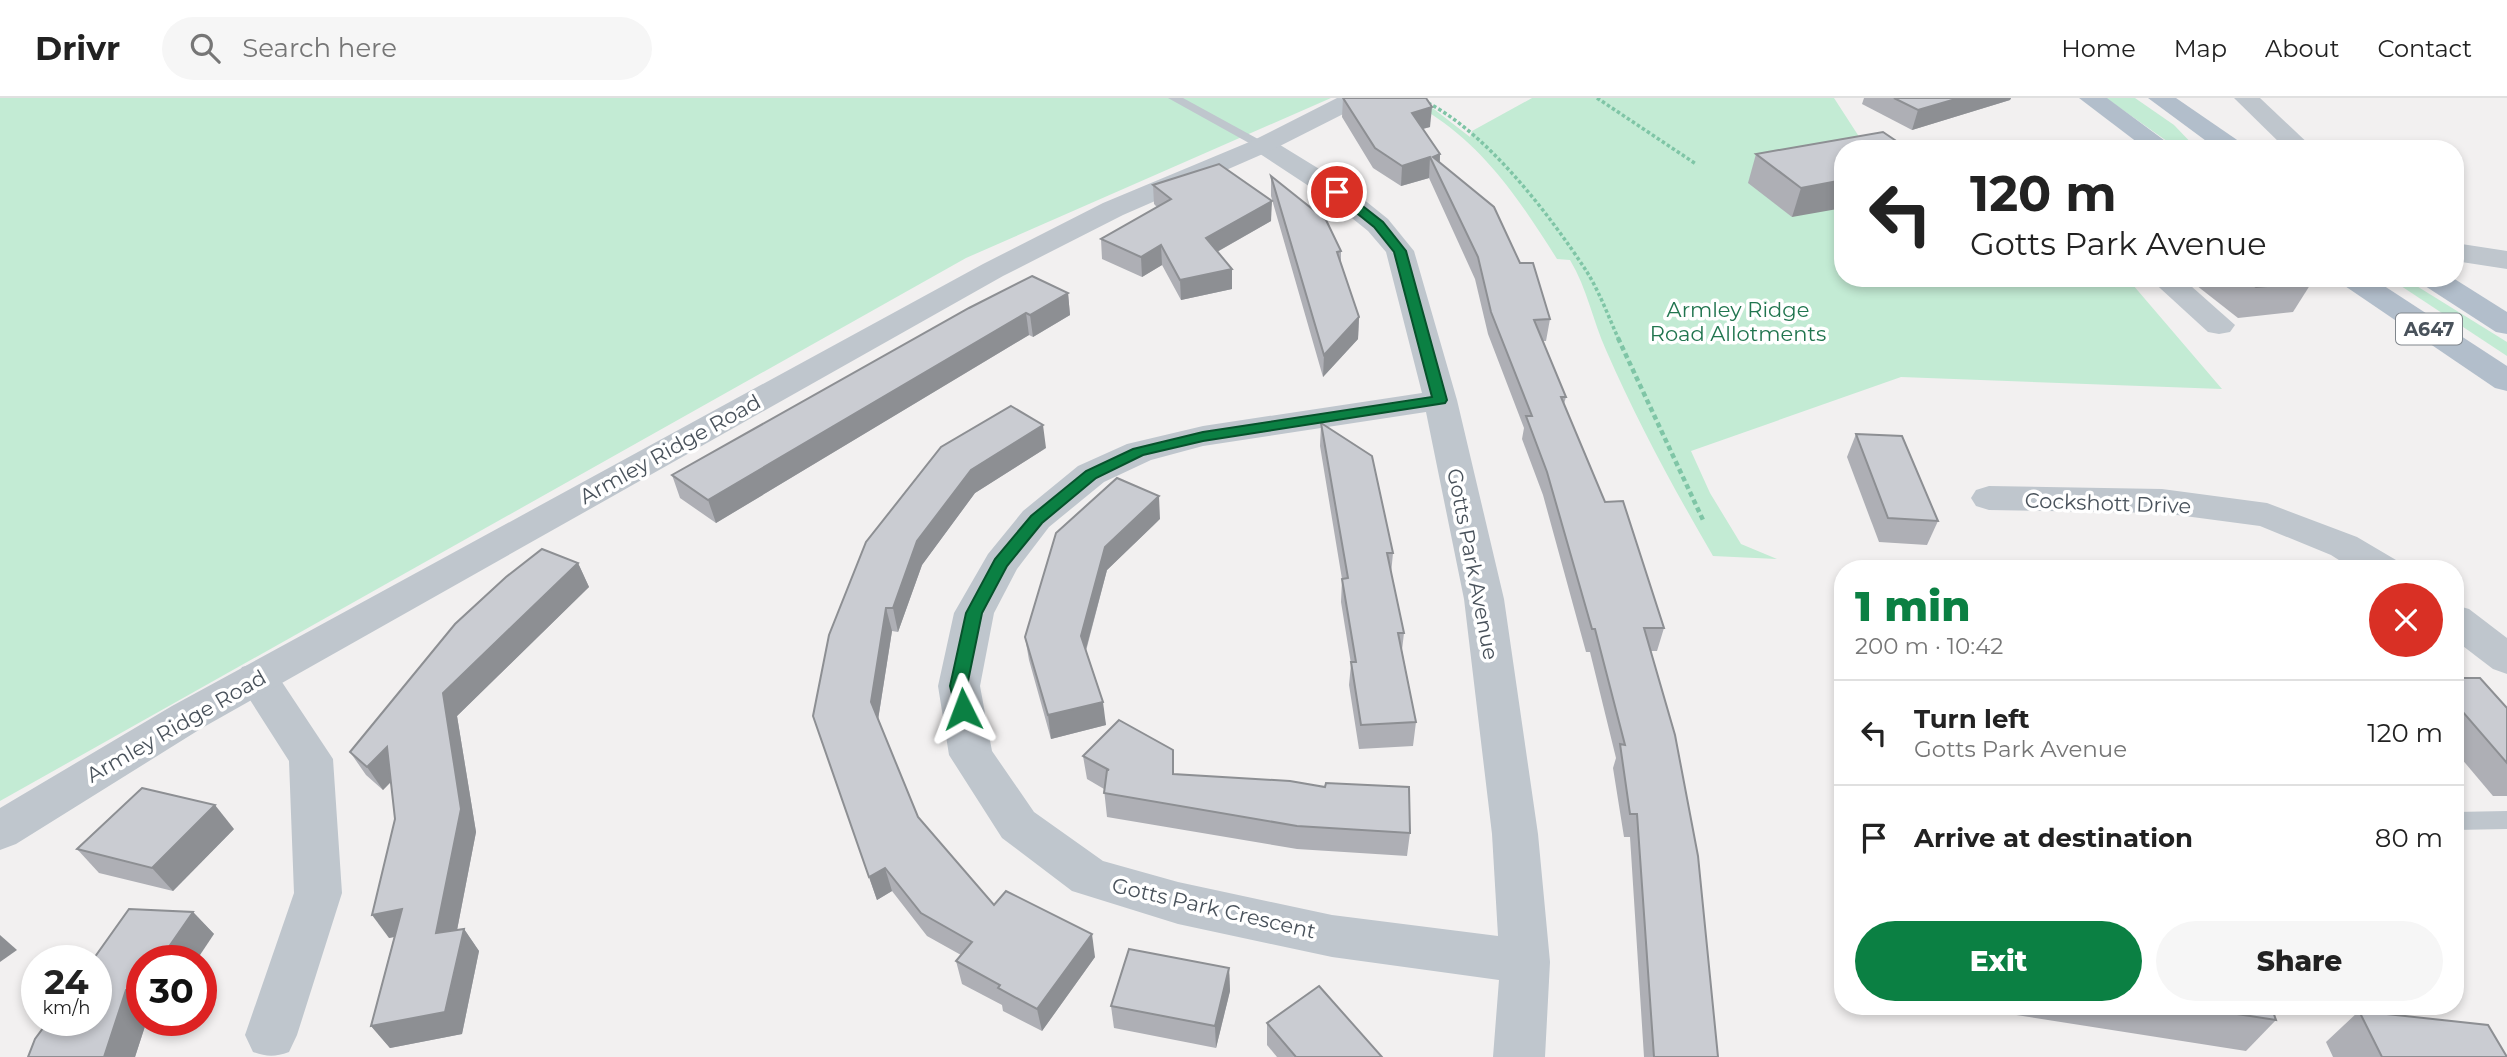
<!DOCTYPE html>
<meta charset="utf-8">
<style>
body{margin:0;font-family:Montserrat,sans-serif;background:#f6f6f6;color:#222;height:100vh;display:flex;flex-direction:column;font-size:26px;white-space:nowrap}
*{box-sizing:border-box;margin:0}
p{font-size:23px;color:#767676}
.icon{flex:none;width:38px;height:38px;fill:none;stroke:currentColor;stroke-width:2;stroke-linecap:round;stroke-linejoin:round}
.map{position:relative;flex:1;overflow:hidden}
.drawer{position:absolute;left:1834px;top:462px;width:630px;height:455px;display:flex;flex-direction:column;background:#fff;border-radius:28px;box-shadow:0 4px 10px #0003}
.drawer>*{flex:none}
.top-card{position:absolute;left:1834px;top:42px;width:630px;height:147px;border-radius:28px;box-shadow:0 4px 10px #0003;background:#fff;color:#222;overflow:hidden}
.speed{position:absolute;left:21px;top:847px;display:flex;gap:14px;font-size:35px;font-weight:700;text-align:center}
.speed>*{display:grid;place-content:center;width:91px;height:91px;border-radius:50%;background:#fff;box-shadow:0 4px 10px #0003;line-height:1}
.speed small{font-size:18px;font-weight:400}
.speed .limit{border:10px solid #d22;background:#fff;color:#111}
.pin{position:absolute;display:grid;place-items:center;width:60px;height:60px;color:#fff;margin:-30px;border:4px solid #fff;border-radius:50%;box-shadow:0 2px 7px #0007}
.me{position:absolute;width:77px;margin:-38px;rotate:357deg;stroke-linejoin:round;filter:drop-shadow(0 0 5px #0008)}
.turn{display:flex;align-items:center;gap:24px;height:147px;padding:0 21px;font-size:32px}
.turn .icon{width:91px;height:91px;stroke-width:2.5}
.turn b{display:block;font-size:49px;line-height:60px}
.round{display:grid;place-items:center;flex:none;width:74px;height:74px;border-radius:37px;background:#f6f6f6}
.head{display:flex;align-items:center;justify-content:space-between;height:119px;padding:0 21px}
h1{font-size:42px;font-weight:800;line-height:52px;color:#0b8043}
.action{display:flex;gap:14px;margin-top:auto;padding:14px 21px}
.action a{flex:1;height:80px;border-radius:42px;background:#0b8043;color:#fff;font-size:28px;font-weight:800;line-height:80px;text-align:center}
.action a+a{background:#f6f6f6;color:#222}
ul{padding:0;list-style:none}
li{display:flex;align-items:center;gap:21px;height:105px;padding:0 21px;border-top:2px solid #e0e0e0}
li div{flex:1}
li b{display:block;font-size:26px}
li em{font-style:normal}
header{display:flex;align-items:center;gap:42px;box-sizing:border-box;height:98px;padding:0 35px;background:#fff;border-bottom:2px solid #e0e0e0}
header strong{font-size:33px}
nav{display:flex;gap:38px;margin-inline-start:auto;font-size:24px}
.search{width:490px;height:63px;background:#f6f6f6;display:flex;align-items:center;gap:18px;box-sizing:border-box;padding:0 24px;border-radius:38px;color:#767676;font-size:26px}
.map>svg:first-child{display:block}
.green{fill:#c3ebd4}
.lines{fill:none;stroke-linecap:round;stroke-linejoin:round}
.path-far1{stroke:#7fc5a6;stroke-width:3.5;stroke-dasharray:3.5 2.5;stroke-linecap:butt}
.path{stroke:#7fc5a6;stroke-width:4.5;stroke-dasharray:5 3.5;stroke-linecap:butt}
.service{fill:#bfc6cd;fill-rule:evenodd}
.minor{fill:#bfc6cd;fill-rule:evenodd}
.tertiary{fill:#bfc6cd;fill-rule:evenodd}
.primary{fill:#b2becb;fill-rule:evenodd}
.wall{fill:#aeafb5}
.shaded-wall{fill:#8d8f93}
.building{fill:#caccd2;stroke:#8d8f93;stroke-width:2}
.route{fill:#0b8043;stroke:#07532c;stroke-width:2}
.labels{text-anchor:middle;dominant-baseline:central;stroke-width:7;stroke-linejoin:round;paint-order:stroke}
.shield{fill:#fff;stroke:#80868c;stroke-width:2}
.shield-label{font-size:19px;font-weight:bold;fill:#49525b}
.park-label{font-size:21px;fill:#21754f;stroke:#fff}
.street-label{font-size:21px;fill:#49525b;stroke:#fff}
</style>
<header>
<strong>Drivr</strong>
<div class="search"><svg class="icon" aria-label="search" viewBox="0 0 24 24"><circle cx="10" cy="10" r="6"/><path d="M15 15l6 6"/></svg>Search here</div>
<nav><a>Home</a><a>Map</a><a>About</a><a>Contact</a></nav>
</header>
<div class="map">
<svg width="2507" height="959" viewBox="0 0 2507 959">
<rect width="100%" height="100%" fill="#f2f0f0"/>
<g class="green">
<polygon points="0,0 1331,0 966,160 0,703"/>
<path d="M1398 0 1430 8 1470 39 1472 33 1532 0H1834L1867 51H1843V180H2127L2222 291 1901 279 1691 353 1710 395 1741 446 1777 461 1713 458C1674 391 1637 323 1606 252 1593 223 1587 190 1570 162L1557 161C1524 109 1490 56 1437 20 1426 12 1411 6 1398 0Z"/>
<polygon points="2106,0 2135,0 2174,27 2197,51 2178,51"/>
<polygon points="2407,182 2507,244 2507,258 2395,184"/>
</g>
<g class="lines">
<g class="path-far1">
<path d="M1417 0C1481 26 1550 117 1587 174 1600 195 1609 220 1619 242"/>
<polyline points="1597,0 1696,66"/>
</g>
<polyline class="path" points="1618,240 1703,422"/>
<g class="service">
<polygon points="1168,0 1183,0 1269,47 1268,50 1258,50"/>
<polygon points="2507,713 2507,731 2455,732 2455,714"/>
</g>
<g class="minor">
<polygon points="2234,0 2260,0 2314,51 2286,51"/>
<path d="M1263 39 1272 42 1347 88 1388 121 1414 153 1457 302 1504 501 1538 736 1550 864 1545 959H1493L1499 882 1332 859 1178 826 1072 793 1002 740 949 657 938 588 954 515 988 456 1023 413 1078 368 1127 346 1203 328 1422 295 1386 154 1368 133 1327 100 1254 52 1250 47 1254 42ZM1426 314 1464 501 1492 736 1498 838 1332 817 1178 784 1103 763 1034 714 992 653 980 588 994 515 1017 471 1049 429 1104 384 1151 362 1203 348Z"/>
<polygon points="2455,145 2507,153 2507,171 2455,163"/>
<polygon points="2149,180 2182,180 2235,227 2230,234 2219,236 2208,234"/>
<polygon points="1989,388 2162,391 2267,405 2357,439 2396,462 2401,471 2353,471 2331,457 2260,428 2162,415 1989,412 1976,408 1971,400 1976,392"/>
<polygon points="2455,507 2469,511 2507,540 2507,576 2493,571 2455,542"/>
<path d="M257 565 272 569 333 661 342 795 297 937 289 954C275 959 267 959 253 954L245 937 294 795 289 663 236 580 242 569Z"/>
</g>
<polygon class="tertiary" points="1337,0 1368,0 1365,5 1272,52 1123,117 1003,178 202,630 16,746 0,752 0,710 172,608 983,166 1103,105 1254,42"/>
<g class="primary">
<polygon points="2079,0 2107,0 2176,51 2146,51"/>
<polygon points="2148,0 2176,0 2243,46 2247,51 2217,51"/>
<polygon points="2337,180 2372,180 2507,268 2507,293 2495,290 2342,186"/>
<polygon points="2417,180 2453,180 2507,214 2507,236 2496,234 2422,186"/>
</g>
</g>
<g class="wall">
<polygon points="1343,0 1430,29 1423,31 1440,56 1440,64 1520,165 1550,221 1546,243 1543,243 1566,299 1564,306 1605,404 1664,530 1657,553 1651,553 1718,959 1644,959 1630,739 1624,739 1613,670 1616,660 1590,554 1586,554 1543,397 1522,341 1524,330 1488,236 1475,181 1429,80 1401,88 1373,70 1342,19"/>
<polygon points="1864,0 2011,0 2010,2 1912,32 1862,6"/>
<polygon points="1908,51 1792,119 1748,85 1756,56"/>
<polygon points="1271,78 1341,153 1341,165 1359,219 1358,241 1323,279 1271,98"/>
<polygon points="1153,87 1271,123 1217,154 1232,171 1232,191 1181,202 1162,167 1142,179 1102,161 1101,141 1157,109 1154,106"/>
<polygon points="2187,180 2307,180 2312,184 2293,214 2238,220"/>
<polygon points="1068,195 1070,217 1033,239 1029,237 716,425 680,400 672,377"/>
<polygon points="1321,325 1393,455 1391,476 1404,535 1402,552 1416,624 1413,648 1359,651 1349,587 1351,566 1341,504 1342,481 1320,348"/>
<polygon points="1856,336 1938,423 1927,447 1879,444 1847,359"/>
<polygon points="1046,350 975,395 922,467 898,534 892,533 878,622 918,719 994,807 1095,859 1042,933 1003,913 1002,907 962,886 956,863 961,857 927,838 892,793 877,802 821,641 866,444"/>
<polygon points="1160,421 1107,472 1086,553 1106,627 1051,641 1029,562 1025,539"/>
<polygon points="578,465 589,489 457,618 476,734 457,832 464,831 479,853 462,936 390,950 371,928 394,839 389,840 395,721 391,684 383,692 366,677 350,654"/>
<polygon points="2455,580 2507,610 2507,698 2493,698 2455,653"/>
<polygon points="1083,658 1175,676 1410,735 1407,758 1297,751 1107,719 1104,691 1087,681"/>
<polygon points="234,731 173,793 99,775 77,751"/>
<polygon points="193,814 214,836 142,863 142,922 147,922 135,959 28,959"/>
<polygon points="1229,870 1230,893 1216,950 1114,930 1111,908"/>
<polygon points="1959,908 2271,908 2276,922 2246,953"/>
<polygon points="2359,913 2507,959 2333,959 2326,944"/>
<polygon points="1267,925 1382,959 1277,959 1267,947"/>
</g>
<g class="shaded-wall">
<polygon points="1959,0 2011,0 2010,2 1912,32 1918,12"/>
<polygon points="1432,9 1430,29 1410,34 1412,15"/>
<polygon points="1440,56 1439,76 1433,59"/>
<polygon points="1430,59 1429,80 1401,88 1402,68"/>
<polygon points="1843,82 1843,110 1792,119 1801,90"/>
<polygon points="1272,103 1271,123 1206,160 1206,140"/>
<polygon points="1161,147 1162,167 1142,179 1141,159"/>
<polygon points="1232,171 1232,191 1181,202 1180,182"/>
<polygon points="1068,195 1070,217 1033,239 1030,217"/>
<polygon points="1026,215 1029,237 716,425 708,402"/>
<polygon points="1359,219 1358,241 1323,279 1324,257"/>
<polygon points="1043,327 1046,350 975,395 922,467 898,534 893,510 917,443 971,372"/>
<polygon points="1159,398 1160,421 1107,472 1083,562 1081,538 1105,449"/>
<polygon points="578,465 589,489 457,618 476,734 452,858 436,835 443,595"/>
<polygon points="886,510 892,533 877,628 871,604"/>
<polygon points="1103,604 1106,627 1051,641 1048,617"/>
<polygon points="387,649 402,672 383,692 367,669"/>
<polygon points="215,707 234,731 173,793 152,770"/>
<polygon points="885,770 892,793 877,802 869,779"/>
<polygon points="402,811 418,834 389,840 372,817"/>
<polygon points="193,814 214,836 196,863 159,863"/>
<polygon points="464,831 479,853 462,936 390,950 371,928"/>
<polygon points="1092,836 1095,859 1042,933 1037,911"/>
<polygon points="0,837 17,852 0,864"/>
<polygon points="1229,870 1230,893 1216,950 1215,928"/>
<polygon points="126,892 142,907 142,922 147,922 135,959 104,959"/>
</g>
<g class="building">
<polygon points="1343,0 1426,0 1432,9 1412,15 1440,56 1433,59 1494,109 1520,165 1533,165 1550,221 1534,222 1566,299 1561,299 1605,404 1623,403 1664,530 1644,530 1675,637 1698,758 1718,959 1654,959 1637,716 1630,716 1620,646 1625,647 1595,531 1592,531 1547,374 1526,318 1532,318 1491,214 1478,159 1430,59 1402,68 1375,50"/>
<polygon points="1894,0 1959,0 1918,12"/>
<polygon points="1883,34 1908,51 1843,51 1843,82 1801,90 1756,56"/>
<polygon points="1219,66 1272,103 1206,140 1232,171 1180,182 1161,147 1141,159 1101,141 1171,101 1153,87"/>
<polygon points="1271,78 1326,122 1341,153 1337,154 1359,219 1324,257"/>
<polygon points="1032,178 1068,195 1030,217 1026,215 708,402 672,377 969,210"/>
<polygon points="2243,180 2307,180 2312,184 2256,189"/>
<polygon points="1011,308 1043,327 971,372 917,443 893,510 886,510 871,604 918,719 994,807 1006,793 1092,836 1037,911 998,890 1000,887 956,863 972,844 921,815 885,770 869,779 813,618 829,537 866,444 941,349"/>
<polygon points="1321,325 1372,358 1393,455 1387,455 1404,535 1398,535 1416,624 1361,627 1351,564 1356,564 1342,481 1348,480"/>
<polygon points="1856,336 1902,338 1938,423 1888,420"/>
<polygon points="1117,380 1159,398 1105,449 1081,538 1103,604 1048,617 1025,539 1056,435"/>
<polygon points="542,451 578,465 443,595 461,711 436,835 464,831 445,914 371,928 402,811 372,817 395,721 387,649 367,669 350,654 455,526 506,479"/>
<polygon points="2455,580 2480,580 2507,610 2507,665 2455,605"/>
<polygon points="1119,622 1173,652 1173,676 1290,683 1325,689 1326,685 1409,689 1410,735 1297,728 1104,695 1107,672 1109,672 1083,658"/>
<polygon points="142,690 215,707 152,770 77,751"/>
<polygon points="129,811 193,814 159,863 142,863 142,888 138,893 126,892 104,959 28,959 35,941 49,922 96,922 96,863 92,863"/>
<polygon points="1129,851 1229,870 1215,928 1111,908"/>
<polygon points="1319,888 1382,959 1296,959 1267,925"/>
<polygon points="2185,908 2271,908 2276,922"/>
<polygon points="2359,913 2488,927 2507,959 2382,959"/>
</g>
<polygon class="route" points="1333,91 1341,91 1383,124 1406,153 1447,302 1445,305 1203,343 1143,357 1096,380 1042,425 1007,468 982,515 967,588 972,611 969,616 957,616 950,588 966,515 995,461 1031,418 1086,373 1133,351 1203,334 1432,299 1394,154 1374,129 1333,96"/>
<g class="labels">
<rect class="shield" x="2396" y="215.5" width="66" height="31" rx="5"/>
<g class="shield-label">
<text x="2429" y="231">A647</text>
</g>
<g class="park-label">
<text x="1738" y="211">Armley Ridge<tspan x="1738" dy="24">Road Allotments</tspan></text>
</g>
<g class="street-label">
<text transform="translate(670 351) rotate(-29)">Armley Ridge Road</text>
<text transform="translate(2108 405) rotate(2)">Cockshott Drive</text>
<text transform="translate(1473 466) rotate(79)">Gotts Park Avenue</text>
<text transform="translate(176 628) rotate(-30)">Armley Ridge Road</text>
<text transform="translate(1214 810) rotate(13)">Gotts Park Crescent</text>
</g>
</g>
</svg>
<div class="speed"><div>24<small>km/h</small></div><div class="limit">30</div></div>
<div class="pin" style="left:1337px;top:94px;background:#d93025"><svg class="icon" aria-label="arrive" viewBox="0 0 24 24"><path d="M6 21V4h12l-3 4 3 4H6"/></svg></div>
<svg class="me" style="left:963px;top:611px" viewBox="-20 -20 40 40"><path d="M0-17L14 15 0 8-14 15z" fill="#0b8043" stroke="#fff" stroke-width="4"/></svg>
<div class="top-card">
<div class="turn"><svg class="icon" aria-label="left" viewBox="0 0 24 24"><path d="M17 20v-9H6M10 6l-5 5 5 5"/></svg><div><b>120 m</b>Gotts Park Avenue</div></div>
</div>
<section class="drawer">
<div class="head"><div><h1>1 min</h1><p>200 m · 10:42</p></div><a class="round" style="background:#d93025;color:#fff"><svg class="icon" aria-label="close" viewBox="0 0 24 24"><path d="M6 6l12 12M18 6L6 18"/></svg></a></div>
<ul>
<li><svg class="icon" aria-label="left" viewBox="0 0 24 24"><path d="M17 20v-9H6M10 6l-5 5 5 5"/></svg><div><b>Turn left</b><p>Gotts Park Avenue</p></div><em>120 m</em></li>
<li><svg class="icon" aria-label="arrive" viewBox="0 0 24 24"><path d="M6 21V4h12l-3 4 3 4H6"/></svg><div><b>Arrive at destination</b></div><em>80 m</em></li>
</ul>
<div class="action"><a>Exit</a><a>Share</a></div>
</section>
</div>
